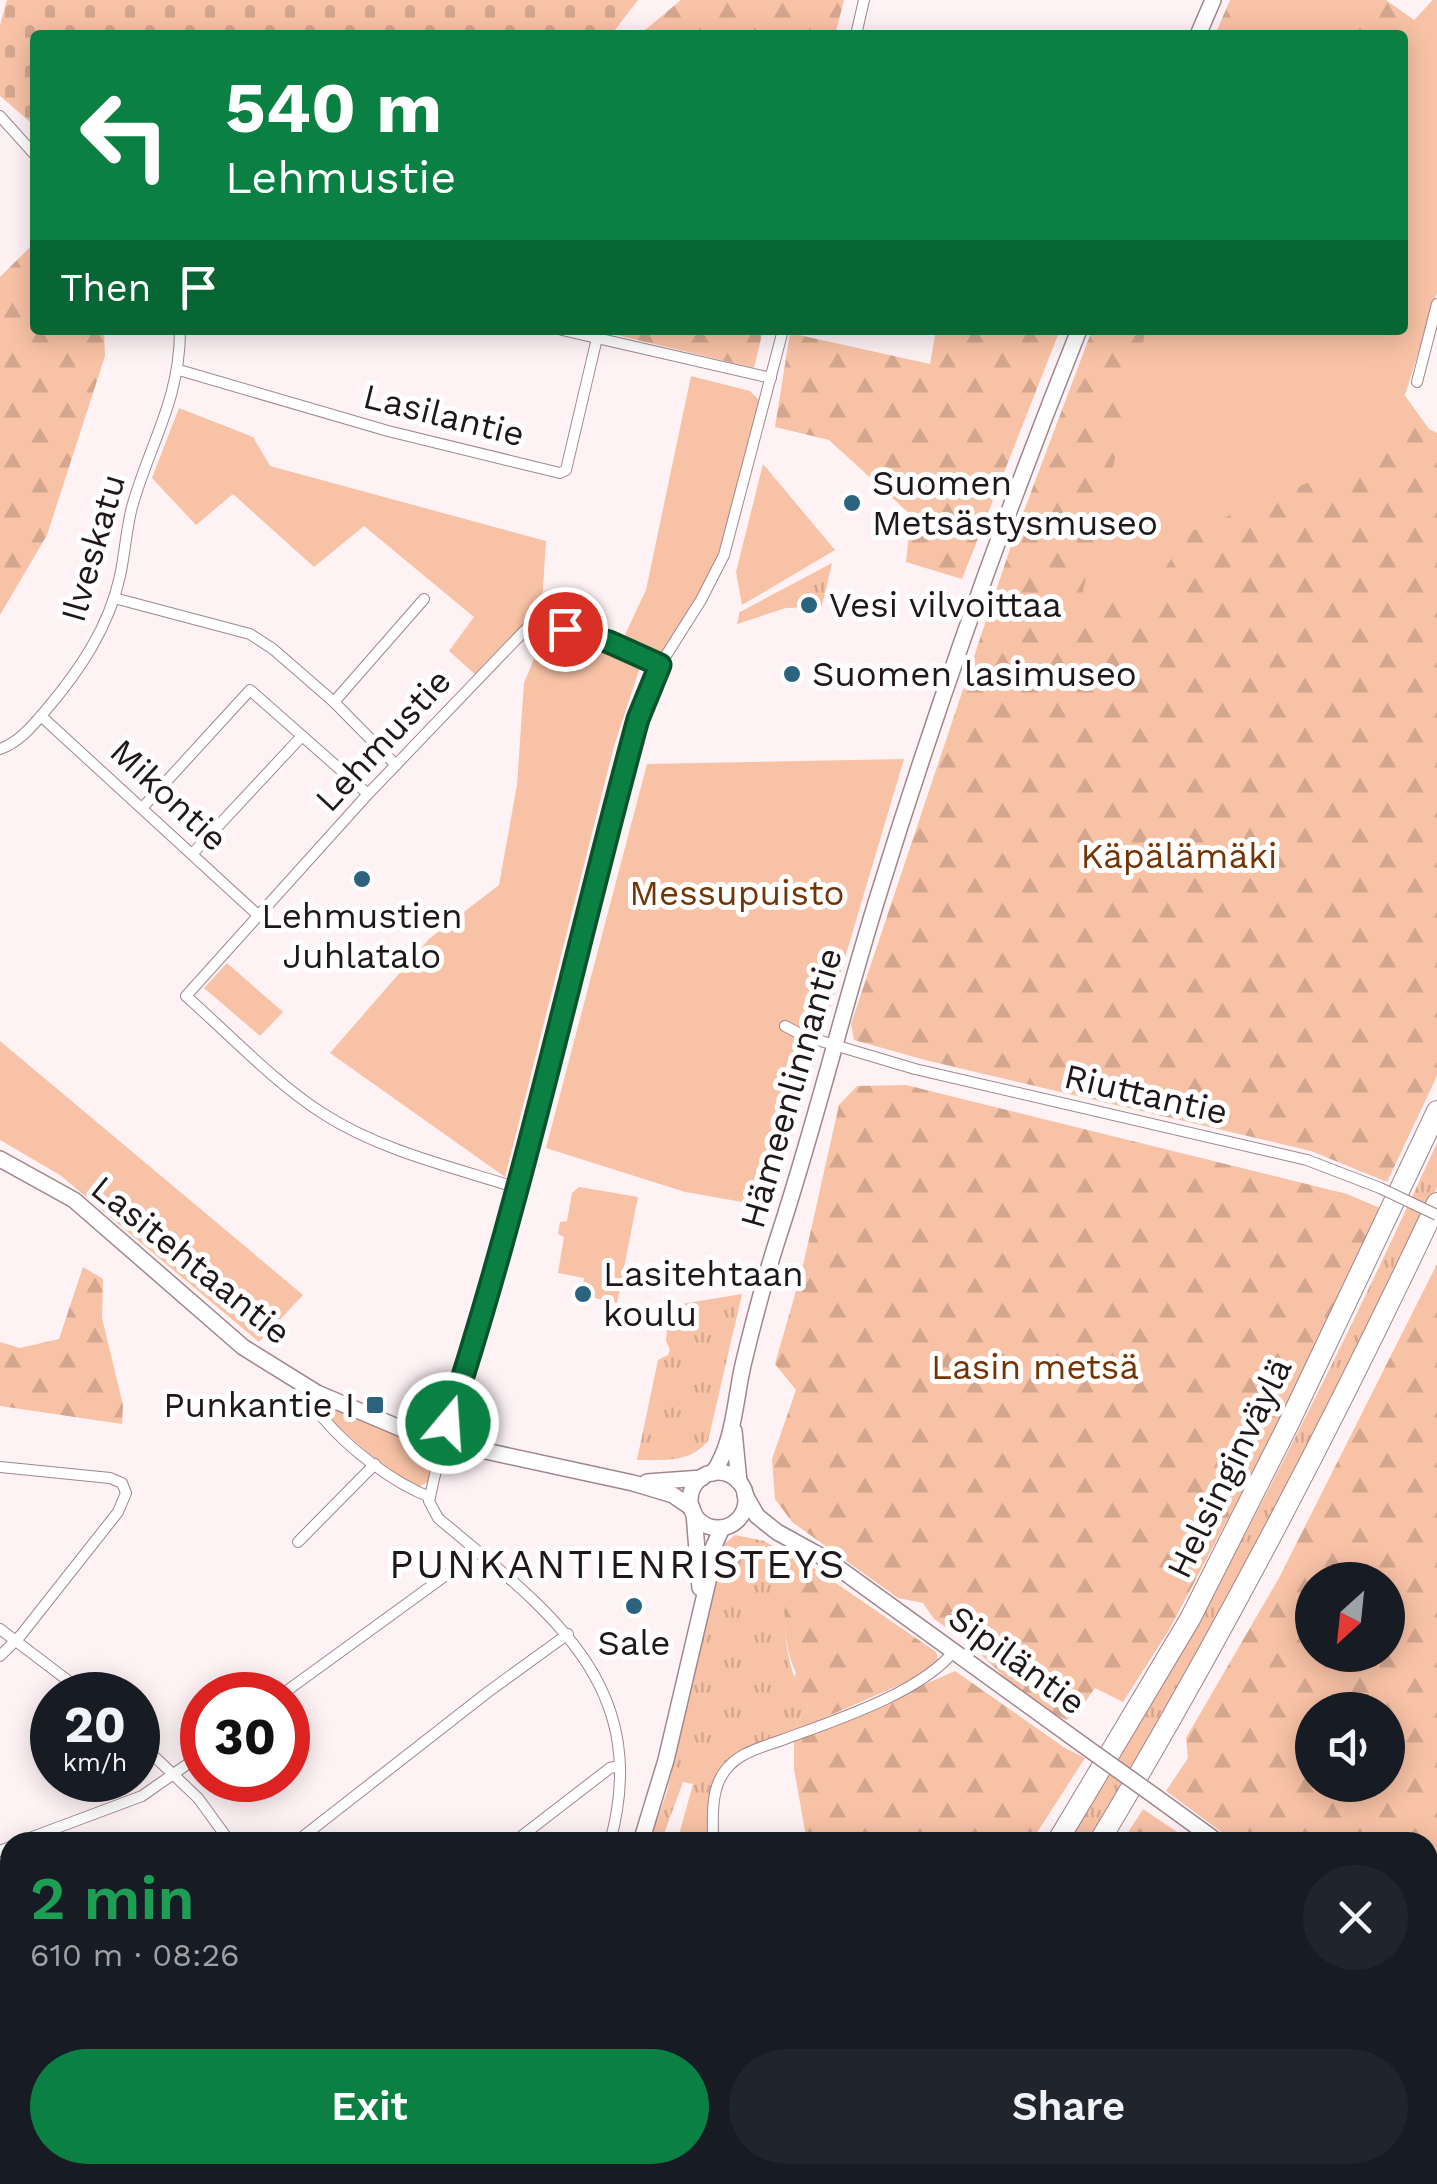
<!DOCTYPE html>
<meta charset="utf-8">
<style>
body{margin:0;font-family:"Work Sans",sans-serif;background:#20242c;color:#f1f3f6;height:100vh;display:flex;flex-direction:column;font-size:38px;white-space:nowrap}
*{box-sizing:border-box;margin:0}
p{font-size:32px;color:#9ea1a6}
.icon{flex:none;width:55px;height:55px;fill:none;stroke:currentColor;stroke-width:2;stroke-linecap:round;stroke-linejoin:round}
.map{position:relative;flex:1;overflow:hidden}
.drawer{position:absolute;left:0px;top:1832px;width:1438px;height:352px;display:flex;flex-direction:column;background:#171b24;border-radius:30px 30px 0 0;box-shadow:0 5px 25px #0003}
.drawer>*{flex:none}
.guide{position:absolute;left:30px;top:30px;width:1378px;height:305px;border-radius:10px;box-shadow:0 5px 25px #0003;background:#0b8043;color:#fff;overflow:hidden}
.needle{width:65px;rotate:207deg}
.buttons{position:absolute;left:1295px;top:1562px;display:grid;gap:20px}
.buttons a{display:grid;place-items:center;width:110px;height:110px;border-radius:50%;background:#171b24;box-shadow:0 5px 25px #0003;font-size:50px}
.speed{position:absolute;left:30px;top:1672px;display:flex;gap:20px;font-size:50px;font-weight:700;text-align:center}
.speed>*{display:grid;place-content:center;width:130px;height:130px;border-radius:50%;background:#171b24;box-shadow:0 5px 25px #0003;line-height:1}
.speed small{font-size:25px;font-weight:400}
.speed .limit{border:15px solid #d22;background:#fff;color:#111}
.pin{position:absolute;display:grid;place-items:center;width:85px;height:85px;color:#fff;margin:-42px;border:5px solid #fff;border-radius:50%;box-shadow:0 2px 10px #0007}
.me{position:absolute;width:110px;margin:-55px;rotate:18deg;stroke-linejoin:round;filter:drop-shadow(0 0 8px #0008)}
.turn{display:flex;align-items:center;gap:35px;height:210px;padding:0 30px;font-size:45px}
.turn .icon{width:130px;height:130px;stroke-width:2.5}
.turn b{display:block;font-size:70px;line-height:85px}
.then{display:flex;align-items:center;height:95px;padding:0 30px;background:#0003;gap:20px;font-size:38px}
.round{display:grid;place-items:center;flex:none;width:105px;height:105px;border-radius:52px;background:#20242c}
.summary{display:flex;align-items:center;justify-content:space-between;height:170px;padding:0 30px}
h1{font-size:60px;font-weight:600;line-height:75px;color:#1e9e55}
.cta{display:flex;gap:20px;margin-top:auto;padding:20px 30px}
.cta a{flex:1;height:115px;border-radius:60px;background:#0b8043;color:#fff;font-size:40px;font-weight:600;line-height:115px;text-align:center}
.cta a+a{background:#20242c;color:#f1f3f6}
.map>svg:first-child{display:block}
.grass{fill:url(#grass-tufts)}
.forest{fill:url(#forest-firs);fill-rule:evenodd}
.cemetery{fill:url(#cemetery-stones)}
.park{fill:#f8c2a6}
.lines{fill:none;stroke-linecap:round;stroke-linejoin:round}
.street-casing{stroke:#a0868d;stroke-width:12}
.secondary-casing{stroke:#a0868d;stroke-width:18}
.highway-casing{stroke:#a0868d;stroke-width:22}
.street{stroke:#fff;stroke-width:10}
.secondary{stroke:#fff;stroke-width:15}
.highway{stroke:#fff;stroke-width:20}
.street-bridge-casing{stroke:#a0868d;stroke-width:12;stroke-linecap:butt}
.secondary-bridge-casing{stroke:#a0868d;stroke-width:18;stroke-linecap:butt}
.street-bridge{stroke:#fff;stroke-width:10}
.secondary-bridge{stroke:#fff;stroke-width:15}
.route-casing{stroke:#07532c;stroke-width:25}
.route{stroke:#0b8043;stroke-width:18}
.poi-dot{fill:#2c637e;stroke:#fff;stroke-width:4}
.labels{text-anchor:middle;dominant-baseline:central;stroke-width:10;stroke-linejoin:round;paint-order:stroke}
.street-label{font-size:35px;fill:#20171a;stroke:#fff}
.poi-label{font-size:35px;fill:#20171a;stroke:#fff;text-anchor:start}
.park-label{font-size:35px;fill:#733406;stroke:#fff}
.quarter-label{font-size:40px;letter-spacing:2.5px;fill:#20171a;stroke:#fff}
</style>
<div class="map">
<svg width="1437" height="2184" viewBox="0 0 1437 2184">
<defs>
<pattern id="grass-tufts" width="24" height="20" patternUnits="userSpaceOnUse" patternTransform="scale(2.5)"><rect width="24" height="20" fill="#f8c2a6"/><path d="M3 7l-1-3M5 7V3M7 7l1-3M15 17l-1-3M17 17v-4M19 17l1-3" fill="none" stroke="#d4a68e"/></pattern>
<pattern id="forest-firs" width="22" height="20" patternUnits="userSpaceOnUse" patternTransform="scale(2.5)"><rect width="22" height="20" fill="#f8c2a6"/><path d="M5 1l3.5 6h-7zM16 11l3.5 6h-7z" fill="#d4a68e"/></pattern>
<pattern id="cemetery-stones" width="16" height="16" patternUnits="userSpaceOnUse" patternTransform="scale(2.5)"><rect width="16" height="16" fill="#f8c2a6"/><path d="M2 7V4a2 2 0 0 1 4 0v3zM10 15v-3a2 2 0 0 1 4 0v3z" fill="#d4a68e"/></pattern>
</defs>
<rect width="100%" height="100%" fill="#fef2f5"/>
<g class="grass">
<polygon points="832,563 822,606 786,608 737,624 740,612"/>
<path d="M1437 1143V1188C1328 1411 1220 1633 1086 1842H1067C1208 1619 1327 1383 1437 1143Z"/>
<path d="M742 1294 708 1441C690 1463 664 1460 637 1460L658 1360 668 1355 670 1350 666 1341 669 1306Z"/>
<path d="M735 1535 764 1541 790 1556C783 1610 779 1658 808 1706L792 1732 716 1777 713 1842H677L693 1784 683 1782 661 1842H649L667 1792 722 1546Z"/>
</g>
<g class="forest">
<polygon points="681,0 844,0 835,35 639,35"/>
<polygon points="1230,0 1386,0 1414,20 1433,0 1437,0 1403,393 1429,429 1437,433 1437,1076 1387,1182 1311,1151 925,1060 854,1040 851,1024 1013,540 1092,330 1402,330 1402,35 1215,35"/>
<polygon points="35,242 35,330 104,330 105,356 47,535 0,615 0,277"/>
<polygon points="596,330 763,330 754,368"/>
<polygon points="936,330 1060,330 962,579 906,562 911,515 829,440 775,427 790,333 930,364"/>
<polygon points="906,1085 1347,1194 1380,1208 1275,1430 1169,1630 1123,1702 1095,1688 1076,1715 1066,1720 1028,1700 970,1644 934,1619 923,1603 898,1598 792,1522 775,1499 772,1459 796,1390 775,1364 802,1270 839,1105 857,1086"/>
<path d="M1437 1264V1991L1428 1984V1842H1235L1166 1791 1188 1758 1186 1738 1279 1578ZM1312 1580H1388V1655H1312ZM1312 1710H1388V1785H1312Z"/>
<polygon points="83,1267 103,1279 102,1318 123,1405 122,1424 0,1406 0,1342 20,1348 59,1339"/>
<path d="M795 1555 936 1652 939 1663 929 1672 792 1732 808 1706 793 1682 796 1673C779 1635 785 1596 790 1556Z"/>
<polygon points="955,1671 1065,1748 1085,1758 1031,1842 807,1842 794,1769 794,1742"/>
<polygon points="1143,1809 1192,1842 1122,1842"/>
<polygon points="1428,2009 1437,2016 1437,2184 943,2184 949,2175 1428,2175"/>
</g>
<polygon class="cemetery" points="7,0 638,0 611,35 35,35 35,126 0,96 0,25"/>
<g class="park">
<polygon points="1253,0 1357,0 1358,35 1247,35 1242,18"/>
<polygon points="1433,0 1437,0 1437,293 1388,449 1185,534 1149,597 1082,595 1146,330 1402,330 1402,35"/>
<polygon points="691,376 750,391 761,402 721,551 699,598 661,656 623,639 646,590"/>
<polygon points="179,408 253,437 270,466 546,541 542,603 529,607 530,621 477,676 449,651 474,617 364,526 314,567 233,494 196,525 152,478"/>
<polygon points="763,464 835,550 742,605 736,572"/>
<polygon points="549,631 608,645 642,661 614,746 505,1177 330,1053 429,939 499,885 517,785 524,683 543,637"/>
<polygon points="904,759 771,1207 685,1192 546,1148 647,764"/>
<polygon points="227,963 283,1012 260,1036 204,988"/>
<polygon points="0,1041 303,1295 259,1342 60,1175 0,1140"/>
<polygon points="579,1187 638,1197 617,1303 581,1295 584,1278 558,1273 564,1237 558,1234 560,1222 567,1221 572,1193"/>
<polygon points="327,1406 433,1451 433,1463 428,1482 420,1486 412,1485 368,1453 326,1416 322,1408"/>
<polygon points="285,2175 406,2175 411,2184 291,2184"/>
</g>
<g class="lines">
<g class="street-casing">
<g id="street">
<polyline points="856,35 864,0"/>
<polyline points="0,116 35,155"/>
<polyline points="562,330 771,378"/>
<polyline points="179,370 388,431 560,473 566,470 597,338"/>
<polyline points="1417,382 1437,304"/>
<polyline points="114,598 250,634 273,649 334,702 424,599"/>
<polyline points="334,702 396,765"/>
<polyline points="41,716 259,916"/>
<path d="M0 749C20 742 33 725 46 710 80 670 109 627 120 576 125 553 126 530 132 507 150 443 180 400 180 330"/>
<polyline points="143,807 250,690 368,794"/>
<polyline points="193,853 302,736"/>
<polyline points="785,1026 804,1036 915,1069 1307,1160 1380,1188"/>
<path d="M518 1188C452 1167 381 1151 322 1113 273 1081 230 1035 186 996L368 794 529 626C573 623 622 644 660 665"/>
<path d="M309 1389C313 1398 316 1410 323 1418 348 1448 393 1483 430 1497"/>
<polyline points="0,1467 110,1478 122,1483 126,1493 118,1512 21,1635 0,1656"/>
<polyline points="298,1542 375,1464"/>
<polyline points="0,1629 87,1695"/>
<polyline points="281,1695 478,1552"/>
<polyline points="138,1741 198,1798 230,1842"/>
<polyline points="19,1842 142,1796 202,1754"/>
<polyline points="296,1842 488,1692 568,1634"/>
<polyline points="514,1842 610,1768 620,1766"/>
<path d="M610 1842C654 1683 546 1609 438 1518L429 1501C452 1395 489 1293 518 1188 561 1033 595 875 638 719L660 665 701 600 724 555 783 330"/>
<path d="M713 1842C713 1823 711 1799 719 1781 731 1754 757 1749 782 1740 833 1721 921 1693 954 1651"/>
<polyline points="0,1851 10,1847"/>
<polyline points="0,2162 10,2156"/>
<polyline points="164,2175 171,2184"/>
<polyline points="448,2184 448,2175"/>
<polyline points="580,2184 581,2175"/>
</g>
</g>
<g class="secondary-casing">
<g id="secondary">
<polyline points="1198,35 1213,0"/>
<polyline points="0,1159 74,1200 243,1347 317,1393 421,1437 633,1483 673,1495 692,1508"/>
<polyline points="734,1431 739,1482"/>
<circle cx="718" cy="1500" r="28"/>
<path d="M713 1473C734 1443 735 1400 743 1365 753 1323 764 1282 777 1241 815 1126 843 1008 879 893 938 702 1005 515 1079 330"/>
<polyline points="647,1482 702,1478"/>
<polyline points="745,1495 757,1516 777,1532 826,1559 1083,1745"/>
<polyline points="694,1513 700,1588"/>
<polyline points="1156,1797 1218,1842"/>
<polyline points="641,1842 666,1760 709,1577 713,1548 722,1528"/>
<polyline points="1428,1995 1437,2002"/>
<polyline points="521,2184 525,2175"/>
</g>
</g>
<g class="highway-casing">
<g id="highway">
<polyline points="1057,1842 1190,1619 1289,1423 1437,1111"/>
<path d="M1099 1842C1223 1635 1334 1422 1437 1203"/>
<polyline points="818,2184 825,2175"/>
<polyline points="863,2184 870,2175"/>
</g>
</g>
<use href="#street" class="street"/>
<use href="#secondary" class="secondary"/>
<use href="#highway" class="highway"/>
<g class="street-bridge-casing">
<polyline id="street-bridge" points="1380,1188 1437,1215"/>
</g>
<g class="secondary-bridge-casing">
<polyline id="secondary-bridge" points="1083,1745 1156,1797"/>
</g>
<use href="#street-bridge" class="street-bridge"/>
<use href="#secondary-bridge" class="secondary-bridge"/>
</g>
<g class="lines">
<g class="route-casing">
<path id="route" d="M448 1423C524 1192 574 954 638 719L660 665 609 642 565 629"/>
</g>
<use href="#route" class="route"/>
</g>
<g class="poi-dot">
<circle cx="852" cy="503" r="10"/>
<circle cx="809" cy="605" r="10"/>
<circle cx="792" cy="674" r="10"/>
<circle cx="362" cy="879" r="10"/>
<circle cx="583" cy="1294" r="10"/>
<rect x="365" y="1395" width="20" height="20" rx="5"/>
<circle cx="634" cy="1606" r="10"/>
</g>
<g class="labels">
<g class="street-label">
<text transform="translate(444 415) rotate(14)">Lasilantie</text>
<text transform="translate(93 548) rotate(-74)">Ilveskatu</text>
<text transform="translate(383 740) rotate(-47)">Lehmustie</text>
<text transform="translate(169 795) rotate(43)">Mikontie</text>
<text transform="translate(791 1088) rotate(-74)">Hämeenlinnantie</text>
<text transform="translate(1146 1094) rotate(13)">Riuttantie</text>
<text transform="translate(191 1260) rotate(39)">Lasitehtaantie</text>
<text transform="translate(1229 1468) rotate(-64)">Helsinginväylä</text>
<text transform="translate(1017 1660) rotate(36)">Sipiläntie</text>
</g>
<g class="poi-label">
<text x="872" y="483">Suomen<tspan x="872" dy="40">Metsästysmuseo</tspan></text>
<text x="829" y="605">Vesi vilvoittaa</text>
<text x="812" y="674">Suomen lasimuseo</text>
<text x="362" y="916" text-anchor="middle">Lehmustien<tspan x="362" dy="40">Juhlatalo</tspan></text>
<text x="603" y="1274">Lasitehtaan<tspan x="603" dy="40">koulu</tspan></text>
<text x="355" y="1405" text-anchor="end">Punkantie I</text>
<text x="634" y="1643" text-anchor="middle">Sale</text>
</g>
<g class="park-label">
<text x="1179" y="856">Käpälämäki</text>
<text x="737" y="893">Messupuisto</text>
<text x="1035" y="1367">Lasin metsä</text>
</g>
<g class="quarter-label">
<text x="618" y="1564">PUNKANTIENRISTEYS</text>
</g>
</g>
</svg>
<div class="buttons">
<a><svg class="needle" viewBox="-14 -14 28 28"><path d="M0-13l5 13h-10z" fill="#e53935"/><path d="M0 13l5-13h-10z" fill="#9ea1a6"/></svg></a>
<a><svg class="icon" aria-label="sound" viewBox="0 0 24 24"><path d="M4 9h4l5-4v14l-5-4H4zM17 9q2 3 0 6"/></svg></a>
</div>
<div class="speed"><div>20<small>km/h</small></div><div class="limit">30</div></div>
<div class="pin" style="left:565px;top:629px;background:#d93025"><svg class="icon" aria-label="arrive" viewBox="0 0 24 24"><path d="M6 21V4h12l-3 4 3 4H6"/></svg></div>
<svg class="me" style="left:448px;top:1423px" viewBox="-20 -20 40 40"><circle r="17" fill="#0b8043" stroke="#fff" stroke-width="3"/><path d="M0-11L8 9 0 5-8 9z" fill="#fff"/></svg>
<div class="guide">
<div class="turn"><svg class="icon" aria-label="left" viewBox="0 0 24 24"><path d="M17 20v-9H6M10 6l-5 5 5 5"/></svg><div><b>540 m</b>Lehmustie</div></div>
<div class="then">Then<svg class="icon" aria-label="arrive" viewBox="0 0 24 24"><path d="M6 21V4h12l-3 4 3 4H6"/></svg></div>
</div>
<section class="drawer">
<div class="summary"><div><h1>2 min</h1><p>610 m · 08:26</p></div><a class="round"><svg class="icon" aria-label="close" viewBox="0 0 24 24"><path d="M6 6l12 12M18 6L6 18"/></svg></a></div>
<div class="cta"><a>Exit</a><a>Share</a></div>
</section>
</div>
